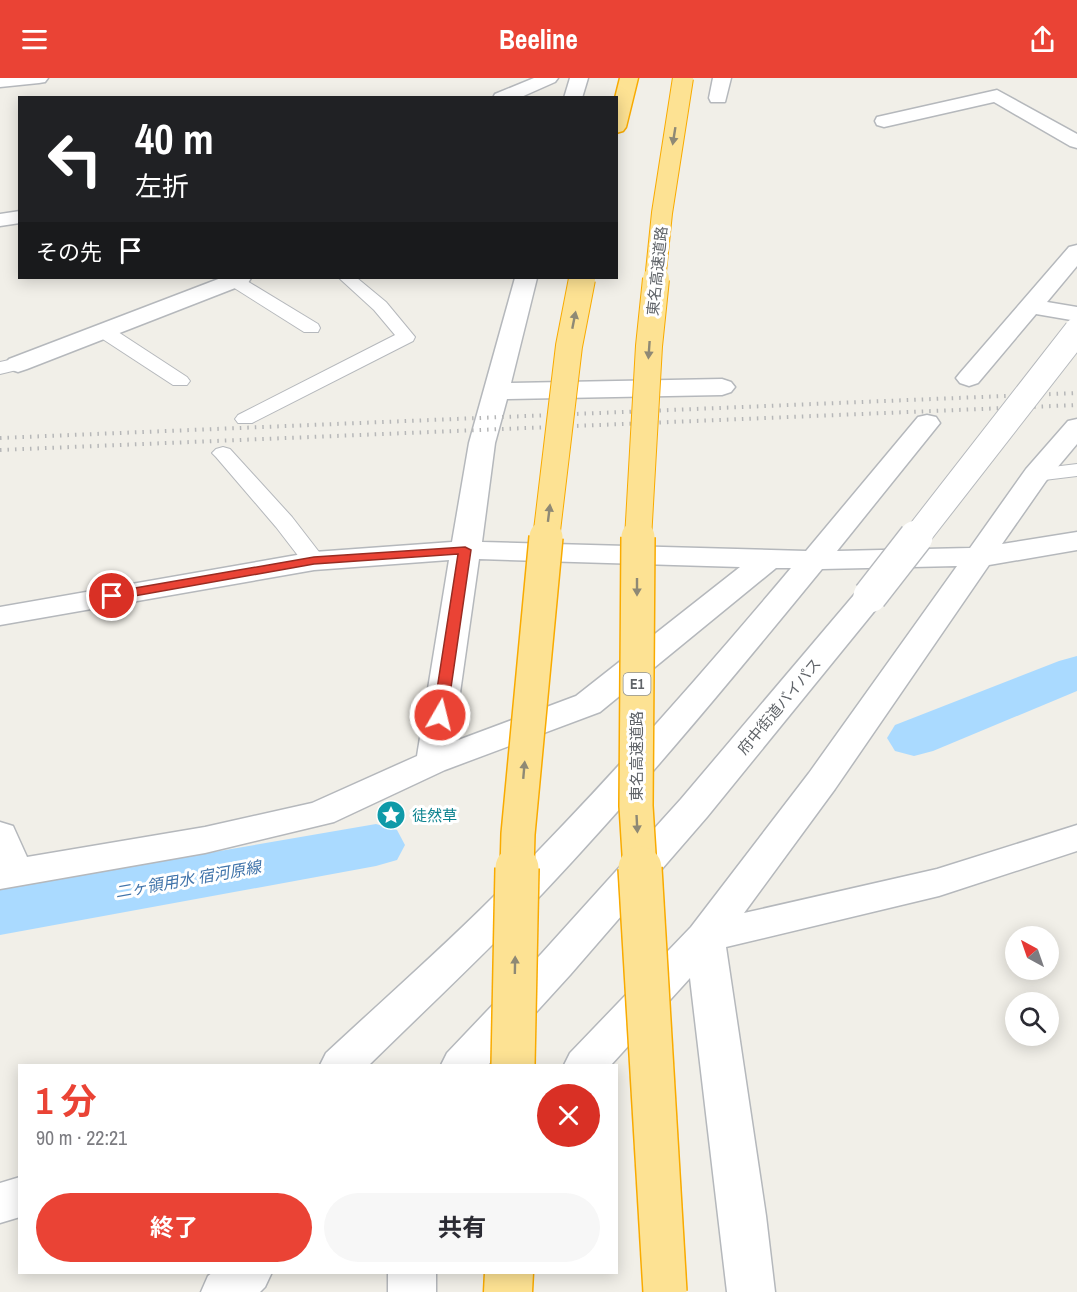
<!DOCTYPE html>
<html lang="ja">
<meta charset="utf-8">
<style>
body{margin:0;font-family:"Archivo Narrow","Noto Sans JP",sans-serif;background:#f7f7f7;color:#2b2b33;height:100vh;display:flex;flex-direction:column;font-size:22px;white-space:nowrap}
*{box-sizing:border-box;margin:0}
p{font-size:20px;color:#7c7c81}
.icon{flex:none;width:33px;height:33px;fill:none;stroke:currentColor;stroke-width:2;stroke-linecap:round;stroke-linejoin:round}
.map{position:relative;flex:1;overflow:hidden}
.side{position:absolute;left:18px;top:986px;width:600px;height:210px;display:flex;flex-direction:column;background:#fff;border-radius:0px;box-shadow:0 3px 15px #0003}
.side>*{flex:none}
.hud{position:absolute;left:18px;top:18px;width:600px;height:183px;border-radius:0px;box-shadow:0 3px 15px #0003;background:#202124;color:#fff;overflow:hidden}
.needle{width:39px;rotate:320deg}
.fabs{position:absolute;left:1005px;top:848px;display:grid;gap:12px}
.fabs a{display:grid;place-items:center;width:54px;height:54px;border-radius:50%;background:#fff;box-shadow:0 3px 15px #0003;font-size:30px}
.pin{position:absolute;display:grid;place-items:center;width:51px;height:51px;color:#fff;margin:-26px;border:3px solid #fff;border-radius:50%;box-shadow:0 2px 6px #0007}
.me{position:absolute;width:66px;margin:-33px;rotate:8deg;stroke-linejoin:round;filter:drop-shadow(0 0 4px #0008)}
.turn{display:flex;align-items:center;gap:21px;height:126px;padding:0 18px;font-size:27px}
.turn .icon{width:78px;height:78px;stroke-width:2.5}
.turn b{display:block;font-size:42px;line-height:51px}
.then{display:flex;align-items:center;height:57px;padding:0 18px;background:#0003;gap:12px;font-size:22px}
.round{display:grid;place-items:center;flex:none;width:63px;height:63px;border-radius:32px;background:#f7f7f7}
.head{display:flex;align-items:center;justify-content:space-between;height:102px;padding:0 18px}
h1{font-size:36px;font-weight:700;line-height:45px;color:#ea4335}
.cta{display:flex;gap:12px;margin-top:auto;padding:12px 18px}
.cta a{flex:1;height:69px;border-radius:36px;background:#ea4335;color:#fff;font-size:24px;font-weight:700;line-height:69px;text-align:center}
.cta a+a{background:#f7f7f7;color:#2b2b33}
header{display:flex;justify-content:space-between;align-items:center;height:78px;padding:0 18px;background:#ea4335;color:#fff;font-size:27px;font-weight:700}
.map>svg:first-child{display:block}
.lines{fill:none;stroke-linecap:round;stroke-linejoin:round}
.canal{fill:#aadaff;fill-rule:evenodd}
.service-casing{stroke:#b5b8bc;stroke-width:2}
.minor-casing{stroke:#b5b8bc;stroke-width:3}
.tertiary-casing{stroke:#b5b8bc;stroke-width:3}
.motorway-casing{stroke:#f9ab00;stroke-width:3}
.service{fill:#fff;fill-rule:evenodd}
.minor{fill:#fff;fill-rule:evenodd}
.tertiary{fill:#fff;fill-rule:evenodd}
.motorway{fill:#fde293;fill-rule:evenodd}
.rail{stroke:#b6b7b8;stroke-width:4;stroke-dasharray:1.5 6;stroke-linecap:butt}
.tertiary-bridge-far1-casing{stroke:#b5b8bc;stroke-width:28;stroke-linecap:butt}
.tertiary-bridge-casing{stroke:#b5b8bc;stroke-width:36;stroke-linecap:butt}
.motorway-bridge-far3-casing{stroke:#f9ab00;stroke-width:22;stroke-linecap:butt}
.motorway-bridge-far2-casing{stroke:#f9ab00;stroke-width:28;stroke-linecap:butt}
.motorway-bridge-far1-casing{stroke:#f9ab00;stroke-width:36;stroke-linecap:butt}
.motorway-bridge-casing{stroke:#f9ab00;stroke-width:46;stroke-linecap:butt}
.tertiary-bridge-far1{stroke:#fff;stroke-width:26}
.tertiary-bridge{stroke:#fff;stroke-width:33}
.motorway-bridge-far3{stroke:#fde293;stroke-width:20}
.motorway-bridge-far2{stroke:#fde293;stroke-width:26}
.motorway-bridge-far1{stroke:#fde293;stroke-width:33}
.motorway-bridge{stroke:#fde293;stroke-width:43}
.oneway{fill:#8e8975}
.route{fill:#ea4335;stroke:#982c22;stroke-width:1.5}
.labels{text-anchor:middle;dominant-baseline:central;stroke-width:6;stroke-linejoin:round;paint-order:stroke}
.shield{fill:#fff;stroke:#8f9295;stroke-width:1.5}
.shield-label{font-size:14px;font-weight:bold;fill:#5f6368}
.street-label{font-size:15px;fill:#5f6368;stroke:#fff}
.culture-label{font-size:15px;fill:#0d838f;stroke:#fff;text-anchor:start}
.water-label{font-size:16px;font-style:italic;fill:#4174aa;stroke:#fff}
</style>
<header><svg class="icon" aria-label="menu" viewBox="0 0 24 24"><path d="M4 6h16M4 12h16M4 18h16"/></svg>Beeline<svg class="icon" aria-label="share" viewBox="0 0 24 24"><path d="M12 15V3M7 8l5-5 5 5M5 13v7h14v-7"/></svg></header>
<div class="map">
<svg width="1077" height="1214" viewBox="0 0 1077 1214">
<rect width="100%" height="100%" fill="#f1efe8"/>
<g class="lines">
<g class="canal">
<polygon points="1077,578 1077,613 933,673 914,678 895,673 887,660 895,647 1059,583"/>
<polygon points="376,746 397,752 405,767 397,782 376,788 0,857 0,811"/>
</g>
<g class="service-casing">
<g id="service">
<polygon points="227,200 242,200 318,246 320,250 318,254 304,254 228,206 225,202"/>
<polygon points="339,200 357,200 386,224 415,259 413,263 252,345 238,345 235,341 238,337 395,257 374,232"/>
<polygon points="105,248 112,250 187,299 190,303 187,307 173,307 98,258 96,254 98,250"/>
<polygon points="18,280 25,282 28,286 25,290 0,296 0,284"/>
<polygon points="223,369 230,371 292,439 326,483 322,488 314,490 306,488 276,449 216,379 212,375 216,371"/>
<polygon points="1077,386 1077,398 1036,403 1028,402 1025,397 1028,392"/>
</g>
</g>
<g class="minor-casing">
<g id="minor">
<polygon points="534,0 558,0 555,4 519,20 493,20 495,16"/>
<polygon points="570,0 588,0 582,20 564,20"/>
<polygon points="713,0 731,0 725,24 711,24 709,20"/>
<polygon points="997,12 1077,56 1077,70 1070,68 994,24 884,49 877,47 875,43 877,39"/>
<polygon points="20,133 20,145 0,148 0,136"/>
<polygon points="1077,167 1077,188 1047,224 1077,229 1077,243 1036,236 978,305 969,308 960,305 956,300 960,295 1069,169"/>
<polygon points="221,200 251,200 248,205 27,291 18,294 9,291 5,286 9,281"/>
<path d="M515 200H537L511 305 722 301 731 304 735 309 731 314 722 317 507 321 495 365 482 464 806 473 918 339 927 337 936 339 940 345 837 473 970 470 1026 391 1068 343 1077 341V366L1046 403 1002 466 1077 454V472L989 487 835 711 744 835 937 791 1077 747V773L939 818 726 869 766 1138 775 1214H727L690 900 611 987H564L570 975 691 849 809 695 957 488 822 491C732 601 641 711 543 815 487 874 427 930 369 987H320L326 975C383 922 441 871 495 817 599 713 696 603 791 490H776L600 634 445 692 334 744 205 775 0 811V744L13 748 27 779 205 749 312 725 417 678 449 482 314 492 0 547V529L314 474 452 464 469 365ZM479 481 740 489 576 618 453 664Z"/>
<polygon points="20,1099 20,1139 0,1145 0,1105"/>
<rect x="388" y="1194" width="48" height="20"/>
</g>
</g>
<g class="tertiary-casing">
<g id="tertiary">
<polygon points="0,0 48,0 45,4 39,5 0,9"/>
<polygon points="870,509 881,511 885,518 881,525 707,739 570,897 488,987 441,987 447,975 542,875 681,721 859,511"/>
<polygon points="213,1194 272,1194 265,1209 260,1214 201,1214 208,1198"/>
</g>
</g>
<g class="motorway-casing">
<g id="motorway">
<polygon points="620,0 638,0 626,49 623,53 616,55 616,20 615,20"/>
<polygon points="485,1194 533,1194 532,1214 484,1214"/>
</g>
</g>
<use href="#service" class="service"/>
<use href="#minor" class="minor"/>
<use href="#tertiary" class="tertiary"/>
<use href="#motorway" class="motorway"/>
<g class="rail">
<polyline points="0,360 1077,315"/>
<polyline points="0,372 1077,327"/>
</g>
<g class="tertiary-bridge-far1-casing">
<polyline id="tertiary-bridge-far1" points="915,461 1077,253"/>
</g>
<g class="tertiary-bridge-casing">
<polyline id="tertiary-bridge" points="870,518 916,459"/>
</g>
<g class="motorway-bridge-far3-casing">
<g id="motorway-bridge-far3">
<polyline points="582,203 582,200"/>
<polyline points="655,203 662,135 683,0"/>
</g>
</g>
<g class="motorway-bridge-far2-casing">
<g id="motorway-bridge-far2">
<polyline points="546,461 569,268 582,201"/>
<polyline points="638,461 649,268 656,201"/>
</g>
</g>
<g class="motorway-bridge-far1-casing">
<g id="motorway-bridge-far1">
<polyline points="638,459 636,728 640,792"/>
<polyline points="517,792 518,756 546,459"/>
</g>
</g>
<g class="motorway-bridge-casing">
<g id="motorway-bridge">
<polyline points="640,790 665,1214"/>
<polyline points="513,987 517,790"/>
</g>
</g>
<use href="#tertiary-bridge-far1" class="tertiary-bridge-far1"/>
<use href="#tertiary-bridge" class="tertiary-bridge"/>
<use href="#motorway-bridge-far3" class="motorway-bridge-far3"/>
<use href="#motorway-bridge-far2" class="motorway-bridge-far2"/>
<use href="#motorway-bridge-far1" class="motorway-bridge-far1"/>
<use href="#motorway-bridge" class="motorway-bridge"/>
</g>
<defs><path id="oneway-solid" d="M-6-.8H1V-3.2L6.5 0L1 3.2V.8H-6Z" transform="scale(1.5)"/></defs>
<g class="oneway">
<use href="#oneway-solid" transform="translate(674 58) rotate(99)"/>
<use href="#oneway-solid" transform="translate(574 242) rotate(-79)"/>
<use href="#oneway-solid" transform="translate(649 272) rotate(94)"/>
<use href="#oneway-solid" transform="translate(549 435) rotate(-83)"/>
<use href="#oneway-solid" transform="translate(637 509) rotate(90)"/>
<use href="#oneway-solid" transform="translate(524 692) rotate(-85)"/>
<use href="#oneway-solid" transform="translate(637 746) rotate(87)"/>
<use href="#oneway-solid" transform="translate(515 887) rotate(-89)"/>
</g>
<polygon class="route" points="465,469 471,472 447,637 440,641 433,637 458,476 314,486 112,522 106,518 112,514 314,479"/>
<defs>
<g id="sight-disc" transform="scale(1.5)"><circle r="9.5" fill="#0f9aa8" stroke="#fff"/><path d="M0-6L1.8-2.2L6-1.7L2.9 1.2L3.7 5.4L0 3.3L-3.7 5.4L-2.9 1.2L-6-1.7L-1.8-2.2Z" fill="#fff"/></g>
</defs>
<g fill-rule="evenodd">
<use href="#sight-disc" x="391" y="737"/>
</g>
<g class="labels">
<rect class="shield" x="623.5" y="595" width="27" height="22" rx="4.5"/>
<g class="shield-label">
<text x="637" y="606">E1</text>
</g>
<g class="street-label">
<text transform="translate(657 193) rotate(-84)">東名高速道路</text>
<text transform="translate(779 628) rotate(-50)">府中街道バイパス</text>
<text transform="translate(636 678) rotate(-90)">東名高速道路</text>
</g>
<g class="culture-label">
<text x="412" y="737">徒然草</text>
</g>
<g class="water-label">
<text transform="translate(188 801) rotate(-10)">二ヶ領用水 宿河原線</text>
</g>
</g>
</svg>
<div class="fabs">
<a><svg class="needle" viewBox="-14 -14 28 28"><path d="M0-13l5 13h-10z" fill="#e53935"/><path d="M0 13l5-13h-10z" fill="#7c7c81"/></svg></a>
<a><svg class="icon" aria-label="search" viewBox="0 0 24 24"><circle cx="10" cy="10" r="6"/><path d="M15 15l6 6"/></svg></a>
</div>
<div class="pin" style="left:112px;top:518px;background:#d93025"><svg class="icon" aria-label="arrive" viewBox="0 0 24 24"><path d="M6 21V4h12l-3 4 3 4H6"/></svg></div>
<svg class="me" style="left:440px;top:637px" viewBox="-20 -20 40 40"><circle r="17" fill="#ea4335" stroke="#fff" stroke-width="3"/><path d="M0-11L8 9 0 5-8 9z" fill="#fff"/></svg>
<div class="hud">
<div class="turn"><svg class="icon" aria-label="left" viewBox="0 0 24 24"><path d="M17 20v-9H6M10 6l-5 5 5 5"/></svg><div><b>40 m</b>左折</div></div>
<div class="then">その先<svg class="icon" aria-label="arrive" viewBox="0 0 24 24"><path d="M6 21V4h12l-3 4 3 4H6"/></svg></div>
</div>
<section class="side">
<div class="head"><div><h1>1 分</h1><p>90 m · 22:21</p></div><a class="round" style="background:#d93025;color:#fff"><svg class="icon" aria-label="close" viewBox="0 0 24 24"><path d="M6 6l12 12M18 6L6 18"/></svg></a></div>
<div class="cta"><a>終了</a><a>共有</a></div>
</section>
</div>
